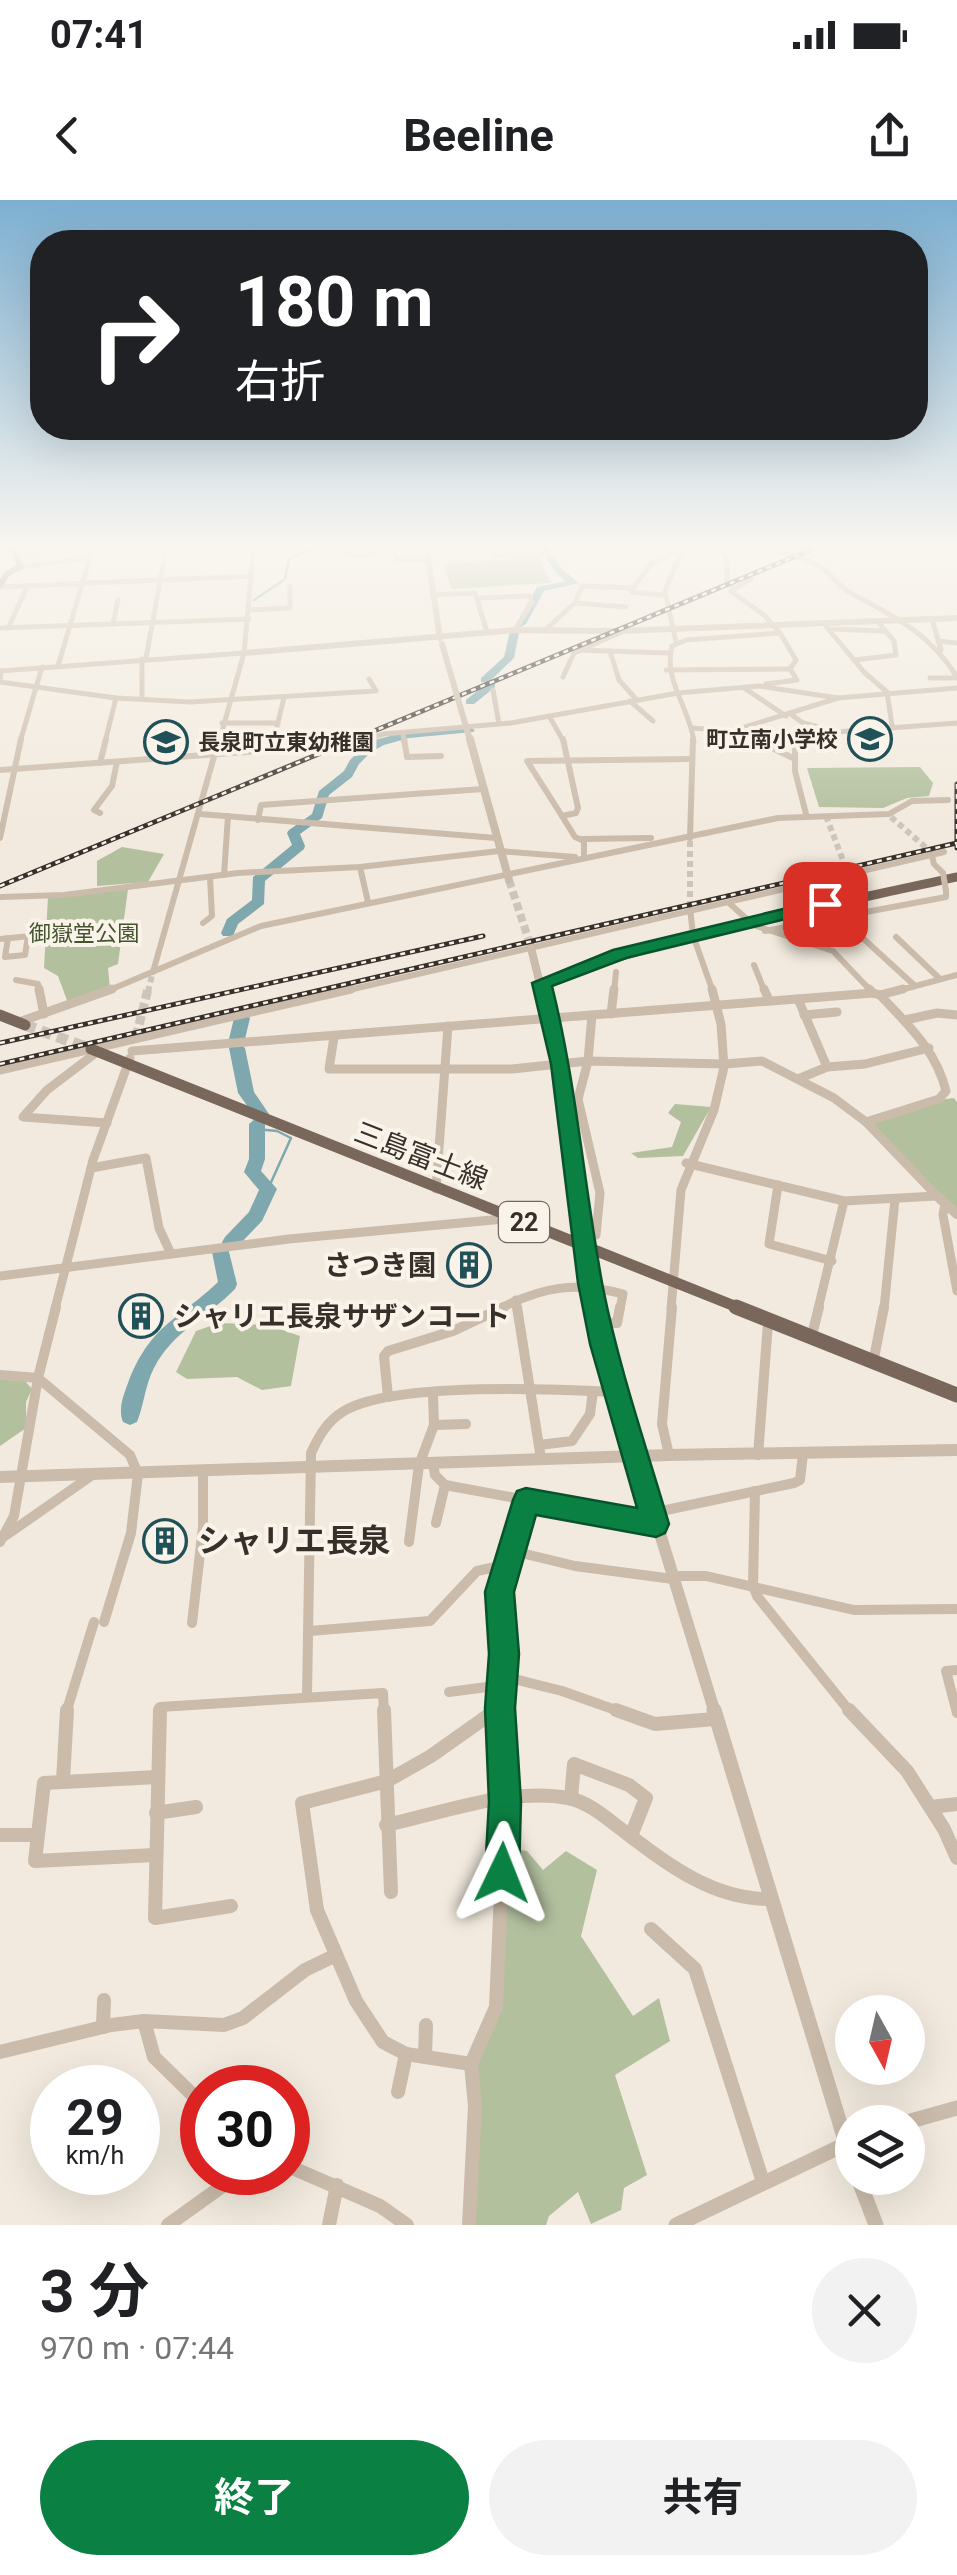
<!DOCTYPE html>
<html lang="ja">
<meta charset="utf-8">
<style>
body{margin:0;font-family:Roboto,"Noto Sans JP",sans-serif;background:#f2f2f2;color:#202124;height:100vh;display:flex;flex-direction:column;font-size:38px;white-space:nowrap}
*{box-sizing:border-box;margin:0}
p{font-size:32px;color:#757577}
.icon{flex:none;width:55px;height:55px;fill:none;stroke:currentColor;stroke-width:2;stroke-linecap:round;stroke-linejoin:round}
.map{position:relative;height:2025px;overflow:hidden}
.sheet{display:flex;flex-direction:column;background:#fff;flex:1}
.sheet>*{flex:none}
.guide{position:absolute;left:30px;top:30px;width:898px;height:210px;border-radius:40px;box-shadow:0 10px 40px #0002;background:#202124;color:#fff;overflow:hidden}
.needle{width:65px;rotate:172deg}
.buttons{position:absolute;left:835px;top:1795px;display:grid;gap:20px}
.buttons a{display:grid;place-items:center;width:90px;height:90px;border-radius:50%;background:#fff;box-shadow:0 10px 40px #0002;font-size:50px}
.speed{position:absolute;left:30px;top:1865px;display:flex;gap:20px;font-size:50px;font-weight:700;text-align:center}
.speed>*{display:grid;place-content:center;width:130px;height:130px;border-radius:50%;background:#fff;box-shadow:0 10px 40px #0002;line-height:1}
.speed small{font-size:25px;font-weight:400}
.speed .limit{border:15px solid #d22;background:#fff;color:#111}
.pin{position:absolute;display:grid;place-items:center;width:85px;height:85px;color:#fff;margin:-42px;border-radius:20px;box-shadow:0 5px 15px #0006}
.me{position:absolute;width:110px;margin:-55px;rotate:2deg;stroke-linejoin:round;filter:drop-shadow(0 0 8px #0008)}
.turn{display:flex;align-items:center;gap:35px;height:210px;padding:0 40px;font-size:45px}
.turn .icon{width:130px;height:130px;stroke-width:2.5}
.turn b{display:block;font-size:70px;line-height:85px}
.round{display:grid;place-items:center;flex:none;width:105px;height:105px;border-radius:52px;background:#f2f2f2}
.summary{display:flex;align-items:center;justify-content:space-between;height:170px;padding:0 40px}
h1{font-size:60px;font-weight:700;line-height:75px}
.primary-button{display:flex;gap:20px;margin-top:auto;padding:20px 40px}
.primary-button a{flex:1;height:115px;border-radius:60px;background:#0b8043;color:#fff;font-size:40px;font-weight:700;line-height:115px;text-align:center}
.primary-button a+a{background:#f2f2f2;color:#202124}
.status{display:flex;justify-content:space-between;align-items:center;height:70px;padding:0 50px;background:#fff;direction:ltr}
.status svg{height:28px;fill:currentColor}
header{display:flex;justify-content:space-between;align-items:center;height:130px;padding:0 40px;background:#fff;font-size:45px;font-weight:700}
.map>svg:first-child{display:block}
.green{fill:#b2c09e}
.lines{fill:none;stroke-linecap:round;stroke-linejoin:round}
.stream{stroke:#7ea8ae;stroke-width:2.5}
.river{fill:#7ea8ae;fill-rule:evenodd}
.minor-tunnel-far1{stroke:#cdc5ba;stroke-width:6;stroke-dasharray:6 4;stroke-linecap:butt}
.minor-tunnel{stroke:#cdc5ba;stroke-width:9;stroke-dasharray:9 4;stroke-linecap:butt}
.tertiary-tunnel{stroke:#cdc5ba;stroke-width:8;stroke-dasharray:8 4;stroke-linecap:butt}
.primary-tunnel{stroke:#cdc5ba;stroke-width:11;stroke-dasharray:11 6;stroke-linecap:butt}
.minor-far4{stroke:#cabbaa;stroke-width:5}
.minor-far3{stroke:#cabbaa;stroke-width:6}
.minor-far2{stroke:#cabbaa;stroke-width:9}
.minor-far1{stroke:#cabbaa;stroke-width:10}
.minor{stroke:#cabbaa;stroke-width:14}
.tertiary-far4{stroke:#cabbaa;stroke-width:6}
.tertiary-far3{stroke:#cabbaa;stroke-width:8}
.tertiary-far2{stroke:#cabbaa;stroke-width:10}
.tertiary-far1{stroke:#cabbaa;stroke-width:12}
.tertiary{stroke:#cabbaa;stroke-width:15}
.secondary{stroke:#9d8a7b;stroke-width:6}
.primary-far2{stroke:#79675b;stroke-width:9}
.primary-far1{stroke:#79675b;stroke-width:11}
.primary{stroke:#79675b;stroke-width:15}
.rail-casing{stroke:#372f29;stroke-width:5}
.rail{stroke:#f9f3ea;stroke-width:2.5;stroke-dasharray:5;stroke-linecap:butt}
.minor-bridge{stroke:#cabbaa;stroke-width:6}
.tertiary-bridge{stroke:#cabbaa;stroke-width:6}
.route{fill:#0b8043;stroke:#07532c;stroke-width:2.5}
.labels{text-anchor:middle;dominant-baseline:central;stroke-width:8;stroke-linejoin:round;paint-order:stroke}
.far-poi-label{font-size:22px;font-weight:bold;fill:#372f29;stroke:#f9f3ea;text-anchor:end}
.far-park-label{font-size:22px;fill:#44552e;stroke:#f9f3ea}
.shield{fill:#f9f3ea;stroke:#716a63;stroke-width:2.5}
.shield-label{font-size:25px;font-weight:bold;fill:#372f29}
.street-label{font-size:28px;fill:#372f29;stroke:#f9f3ea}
.poi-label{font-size:28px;font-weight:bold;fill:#372f29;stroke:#f9f3ea;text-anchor:end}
.near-poi-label{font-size:32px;font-weight:bold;fill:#372f29;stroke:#f9f3ea;text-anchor:start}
</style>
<div class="status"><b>07:41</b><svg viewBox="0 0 49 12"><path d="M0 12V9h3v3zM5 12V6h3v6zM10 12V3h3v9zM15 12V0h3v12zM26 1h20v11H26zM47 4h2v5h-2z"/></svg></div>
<header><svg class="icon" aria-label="back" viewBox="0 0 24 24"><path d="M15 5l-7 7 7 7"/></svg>Beeline<svg class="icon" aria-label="share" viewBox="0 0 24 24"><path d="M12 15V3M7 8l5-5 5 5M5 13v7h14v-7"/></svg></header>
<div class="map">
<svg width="957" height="2025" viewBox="0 0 957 2025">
<rect width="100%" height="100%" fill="#f2eade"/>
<g class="green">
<polygon points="539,357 551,383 452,389 443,364"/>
<polygon points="920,567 933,583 929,596 907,598 883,608 819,607 807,568"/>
<polygon points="122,647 164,654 148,682 97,686 97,661"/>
<polygon points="128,689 118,764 108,768 110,789 68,803 58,776 44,768 48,697"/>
<polygon points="954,898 957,902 957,1011 872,924 931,901"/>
<polygon points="675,904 711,907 683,956 638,958 631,953 672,947 681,922 668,913"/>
<polygon points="219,1123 268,1125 300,1136 291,1186 262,1190 237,1177 187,1179 176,1172 196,1131"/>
<polygon points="0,1178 25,1181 32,1189 26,1202 26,1228 0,1246"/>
<polygon points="503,1648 527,1651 543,1670 566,1651 597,1670 581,1736 633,1816 659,1798 670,1841 615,1875 647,1975 624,1988 621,2010 591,2024 578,1992 549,2016 546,2025 466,2025 476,1866 500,1804"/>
</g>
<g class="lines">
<g class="stream">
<polyline points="254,400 285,379 289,359 322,344"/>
<polyline points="256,929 277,931 291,938 268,989"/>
</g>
<g class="river">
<polygon points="536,344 545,344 562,369 579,383 544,391 526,424 521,427 516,424 537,387 566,381 556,373"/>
<polygon points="510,431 519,433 514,458 489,482 495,483 495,487 474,504 466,504 466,500 487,483 481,482 481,478 504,457"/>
<polygon points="469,527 475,530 473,532 409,538 384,545 371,552 359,564 352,577 329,595 322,618 300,634 305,646 304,649 265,681 264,704 238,724 233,736 223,736 221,733 227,719 252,700 253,677 292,645 287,633 289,630 312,614 319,591 344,571 350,560 363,547 375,540 409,531"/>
<path d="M242 813 250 818 245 839 239 843 245 848 254 892 269 914 262 920 265 924V959L261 971 277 989 262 1021 237 1047 228 1048 237 1084 235 1089C208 1117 172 1132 154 1168 145 1185 144 1205 137 1222L130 1225 123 1222C118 1210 123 1196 128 1183 150 1125 178 1120 218 1082L212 1052 215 1047 224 1046 222 1042 225 1037 249 1012 259 990 244 972 249 959V924L256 918 238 893 229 848 235 843 229 839 234 818Z"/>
</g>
<g class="minor-tunnel-far1">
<polyline points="826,616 847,671"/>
<polyline points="891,617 931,652"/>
<polyline points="690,641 690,706"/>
<polyline points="148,792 152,775"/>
</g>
<polyline class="minor-tunnel" points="136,837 148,789"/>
<polyline class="tertiary-tunnel" points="509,680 530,744"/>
<polyline class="primary-tunnel" points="25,825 91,849"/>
<g class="minor-far4">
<polyline points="364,344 345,352 358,357 395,347"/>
<polyline points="393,344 397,360 428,359"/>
<polyline points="495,344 496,356 544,355"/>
<polyline points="522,344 522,348"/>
<polyline points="720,344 727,362 727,382 732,387"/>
<path d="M730 344C761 349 792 351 820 367 831 373 838 386 849 392 893 416 929 432 957 477"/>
<polyline points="563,349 572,344"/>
<polyline points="14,353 139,344"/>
<polyline points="20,367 90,358"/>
<polyline points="0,387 251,376"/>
<polyline points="633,388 652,363 680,351"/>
<polyline points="432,395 475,393 487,432"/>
<polyline points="477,398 530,396 532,402 515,430"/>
<polyline points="575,403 626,407"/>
<polyline points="249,410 290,408 290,386"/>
<polyline points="932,419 941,450"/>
<polyline points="113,424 118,400"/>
<polyline points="825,425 864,472 887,492 892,525"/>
<polyline points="0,428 249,419"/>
<polyline points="8,428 28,385"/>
<polyline points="829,429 884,431"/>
<polyline points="545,430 575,403 582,386 633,388 632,392 663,395"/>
<polyline points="938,441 957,443"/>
<polyline points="676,442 665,391 684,344"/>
<polyline points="579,450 668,453"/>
<polyline points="610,451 619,480 636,499"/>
<polyline points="146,458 167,344"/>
<polyline points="142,459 142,498"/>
<polyline points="854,460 896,455 894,441 878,422"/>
<polyline points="58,466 94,344"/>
<polyline points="666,470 790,469"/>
<polyline points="0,471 244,453"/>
<polyline points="1,471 0,482 116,498 190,502 376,491 369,479"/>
<polyline points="563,477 574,453 624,431"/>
<polyline points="930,478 957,478"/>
<polyline points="766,484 797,480 790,469 796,460 780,433"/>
<polyline points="744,488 786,516"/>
<polyline points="493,490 499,524"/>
<polyline points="630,501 653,521"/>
<polyline points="792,515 803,523 827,529"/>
<polyline points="549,516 564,542"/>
<polyline points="222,523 278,523"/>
<polyline points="692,528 732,531 838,498 957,488"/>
<polyline points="403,533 404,542"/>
<polyline points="20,542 42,467"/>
<polyline points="105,542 116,498"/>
<polyline points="219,542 244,453 254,344"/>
<polyline points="273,542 284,498"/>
<polyline points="357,542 384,534 511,523 678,493 759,486 838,498"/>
<path d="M694 542C690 508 663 481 672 446L686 440 780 433 765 416 731 391 751 379"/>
<polyline points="795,542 795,535 957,523"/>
</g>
<g class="minor-far3">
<polyline points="404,539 407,557 441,556"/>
<polyline points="563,539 578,608 576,613 562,616 575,637 584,641 584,658"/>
<polyline points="795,539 795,571 806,614"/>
<polyline points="772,548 795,559"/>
<polyline points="271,550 274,539"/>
<polyline points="100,563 106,539"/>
<polyline points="0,570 288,549 366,539"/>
<polyline points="100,613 94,610 112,586 117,562"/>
<polyline points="200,614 496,638"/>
<polyline points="562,616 527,561 692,559"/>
<polyline points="258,620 261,605 483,589"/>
<polyline points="0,638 21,539"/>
<polyline points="690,638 693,539"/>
<polyline points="582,639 651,638"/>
<polyline points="931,652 934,664 943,673"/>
<polyline points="360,667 368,702"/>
<polyline points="224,675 228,616"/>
<polyline points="0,697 64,695 238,673 360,667 499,651 575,657"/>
<polyline points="729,703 749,721"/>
<polyline points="690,708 693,735"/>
<polyline points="831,709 914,785"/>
<polyline points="203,723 212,716 210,677"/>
<polyline points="756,726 833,751 872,792"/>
<polyline points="765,731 946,697 946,691"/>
<polyline points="896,737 940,779"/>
<polyline points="8,738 5,757 25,755 28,736"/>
<polyline points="0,739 41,735"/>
<polyline points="695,741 713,792"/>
<polyline points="754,765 765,792"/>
<polyline points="153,772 219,539"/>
<polyline points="16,780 38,784 40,792"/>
<polyline points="105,792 261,726 778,618 889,614 912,601 948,600"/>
<polyline points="340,792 944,652"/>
<polyline points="614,792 616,772"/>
<polyline points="893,792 957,775"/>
</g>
<g class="minor-far2">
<polyline points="39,789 44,814"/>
<polyline points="764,789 769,800"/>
<polyline points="869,789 873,793"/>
<polyline points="880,795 903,789"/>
<polyline points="798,799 827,867 798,879"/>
<polyline points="611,814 614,789"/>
<polyline points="804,815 837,812"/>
<polyline points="905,820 937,813 957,815"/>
<polyline points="19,822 112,789"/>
<polyline points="334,837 329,869 512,869 588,861 725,864 762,861 834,898 866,922 937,996"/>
<path d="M132 851 873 793 880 795C908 825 936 850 946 891L939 899 866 922"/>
<polyline points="97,852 47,890 23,917 107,923"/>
<polyline points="827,867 865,864 929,848"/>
<polyline points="0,870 351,789"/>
<polyline points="686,963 844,1001 937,996"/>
<polyline points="91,968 146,958 159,1028 171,1054"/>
<polyline points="778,985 769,1044 832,1061"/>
<polyline points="436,989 448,826"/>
<polyline points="945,1003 943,1015 957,1091"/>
<polyline points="584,1037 596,1035 600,993 578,899 588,861 592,815"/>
<polyline points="0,1076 289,1039 514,1018"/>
<polyline points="516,1100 517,1109"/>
<polyline points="55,1109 93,960 130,858"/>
<path d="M499 1109C542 1087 575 1081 623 1094L620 1109"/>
<polyline points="671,1109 681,990 714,910 724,867 721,824 712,789"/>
<polyline points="818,1109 844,1001"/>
<polyline points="884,1109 895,999"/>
</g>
<g class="minor-far1">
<polyline points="517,1107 541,1259"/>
<polyline points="598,1123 617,1123 620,1107"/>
<polyline points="811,1139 819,1107"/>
<polyline points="873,1163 884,1107"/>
<polyline points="0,1175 38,1178 130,1255 138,1274 131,1333 104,1422"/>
<polyline points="388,1197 384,1156 388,1151 453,1131 504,1107"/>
<polyline points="434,1225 466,1224"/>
<polyline points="539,1245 572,1241 590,1214 593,1191"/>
<polyline points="669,1255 662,1224 672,1107"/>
<polyline points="758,1255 768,1123"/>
<polyline points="433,1264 435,1275 445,1285 656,1324"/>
<polyline points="755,1291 753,1386 757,1396 851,1513"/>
<polyline points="652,1313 794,1283 800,1280 803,1254"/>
<polyline points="436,1323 445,1285"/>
<polyline points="5,1336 91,1276"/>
<polyline points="0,1342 14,1316 38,1178 56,1107"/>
<polyline points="409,1342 419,1265 434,1225 433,1195"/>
<polyline points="513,1351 575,1366 673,1379"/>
<polyline points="672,1376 706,1376 854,1410 957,1409"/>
<polyline points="192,1423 203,1327 203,1272"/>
<polyline points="310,1431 430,1421 477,1371 505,1365"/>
<polyline points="502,1476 562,1491 624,1513"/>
<polyline points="449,1492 502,1485"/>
<path d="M307 1496 311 1253C319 1236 327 1221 344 1211 393 1182 555 1189 615 1192"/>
<polyline points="66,1513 94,1422"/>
<polyline points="160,1513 160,1507 383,1493 384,1513"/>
<polyline points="493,1513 500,1508"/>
<polyline points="500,1513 504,1454 499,1392 526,1300"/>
<polyline points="957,1513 946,1471 957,1470"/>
</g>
<g class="minor">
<polyline points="160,1510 155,1718 231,1706"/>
<polyline points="384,1510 391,1692"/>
<polyline points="616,1510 655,1524 715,1519"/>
<polyline points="849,1510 907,1571 944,1629 957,1658"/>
<polyline points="63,1581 67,1510"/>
<polyline points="571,1598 574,1564 629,1585 646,1598 631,1636"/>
<polyline points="931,1607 957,1604"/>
<polyline points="156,1613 196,1607"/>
<path d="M386 1625C443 1613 510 1587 568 1598 588 1602 605 1617 621 1629 666 1663 712 1700 771 1699"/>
<polyline points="0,1635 37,1635"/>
<polyline points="155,1655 35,1661 44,1583 157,1577"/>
<polyline points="651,1729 695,1769 763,1982"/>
<polyline points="144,1821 224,1825 243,1818 305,1770 336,1755"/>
<polyline points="103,1827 104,1800"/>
<polyline points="0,1852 111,1825 144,1821 154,1857 202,1904"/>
<polyline points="425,1857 426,1825"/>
<polyline points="471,1864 406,1854 383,1842 356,1801 317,1710 302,1603 387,1581 431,1556 496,1510"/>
<polyline points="398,1892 406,1854"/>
<polyline points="288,1966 380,2006 407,2025"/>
<polyline points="168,2025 242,1972"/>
<polyline points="329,2025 337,1985"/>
<polyline points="469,2025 475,1906 471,1864 496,1807 505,1602 500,1510"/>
</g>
<g class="tertiary-far4">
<polyline points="426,344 440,438"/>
<polyline points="0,350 21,344"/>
<polyline points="244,453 515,430 617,431 957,418"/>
<polyline points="469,537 470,542"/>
</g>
<g class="tertiary-far3">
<polyline points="470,539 509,680"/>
<polyline points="530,744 542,792"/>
</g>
<g class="tertiary-far2">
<polyline points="542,789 561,863 597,1109"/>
<polyline points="937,996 957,1014"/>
</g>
<g class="tertiary-far1">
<polyline points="597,1107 602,1144 715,1513"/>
<polyline points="0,1277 669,1255 957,1250"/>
</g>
<g class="tertiary">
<polyline points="714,1510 852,1963"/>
<polyline points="907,1922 957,1908"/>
<polyline points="858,1978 876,2025"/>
<polyline points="676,2025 852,1941"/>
</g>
<polyline class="secondary" points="0,385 7,374 20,366 12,344"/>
<path class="primary-far2" d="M542 783C676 733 817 708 957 677"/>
<g class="primary-far1">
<polyline points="0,815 25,825"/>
<polyline points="91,849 742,1109"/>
</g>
<polyline class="primary" points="736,1107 957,1195"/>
<g class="rail-casing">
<g id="rail">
<polyline points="957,584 957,648"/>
<polyline points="0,686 825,344"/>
<polyline points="0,843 483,736"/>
<polyline points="0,864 957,643"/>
</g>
</g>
<use href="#rail" class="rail"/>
<polyline class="minor-bridge" points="943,673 946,691"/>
<polyline class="tertiary-bridge" points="442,444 469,537"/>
</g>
<linearGradient id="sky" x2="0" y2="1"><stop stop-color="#7dafd1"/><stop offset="0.55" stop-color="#f9f6f0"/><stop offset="1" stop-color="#f9f6f0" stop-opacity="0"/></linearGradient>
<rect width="957" height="628" fill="url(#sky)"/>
<path class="route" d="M825 699 831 701V708L626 758 552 786C577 887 584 987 603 1088 619 1168 646 1246 669 1324L665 1333 656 1337 536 1315 514 1392 519 1454 515 1508 521 1602 519 1673 514 1685 502 1690 490 1685 485 1673 489 1602 485 1508 489 1454 485 1392 513 1300 517 1291 526 1288 637 1308 590 1144 578 1083 551 864 532 783 613 750Z"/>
<defs>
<g id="school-ring" transform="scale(2.25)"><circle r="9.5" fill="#f9f3ea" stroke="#205058" stroke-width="1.5"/><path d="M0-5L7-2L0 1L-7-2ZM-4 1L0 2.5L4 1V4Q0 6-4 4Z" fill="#205058"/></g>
<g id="building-ring" transform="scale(2.25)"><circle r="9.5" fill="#f9f3ea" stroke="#205058" stroke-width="1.5"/><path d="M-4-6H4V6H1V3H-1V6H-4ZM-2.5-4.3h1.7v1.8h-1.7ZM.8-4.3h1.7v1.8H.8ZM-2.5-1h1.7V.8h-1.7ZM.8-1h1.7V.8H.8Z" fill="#205058"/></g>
</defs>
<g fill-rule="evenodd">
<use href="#school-ring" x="870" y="539"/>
<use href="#school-ring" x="166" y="542"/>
<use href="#building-ring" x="469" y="1065"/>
<use href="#building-ring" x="141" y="1116"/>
<use href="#building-ring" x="165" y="1341"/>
</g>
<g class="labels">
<g class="far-poi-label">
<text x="838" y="539">町立南小学校</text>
<text x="198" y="542" text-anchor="start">長泉町立東幼稚園</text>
</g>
<g class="far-park-label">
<text x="84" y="733">御嶽堂公園</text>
</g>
<rect class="shield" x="499" y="1002" width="50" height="40" rx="8"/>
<g class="shield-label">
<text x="524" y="1022">22</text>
</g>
<g class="street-label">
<text transform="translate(421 956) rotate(21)">三島富士線</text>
</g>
<g class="poi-label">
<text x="436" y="1065">さつき園</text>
<text x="174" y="1116" text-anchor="start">シャリエ長泉サザンコート</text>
</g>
<g class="near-poi-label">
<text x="198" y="1341">シャリエ長泉</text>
</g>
</g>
</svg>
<div class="buttons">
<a><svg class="needle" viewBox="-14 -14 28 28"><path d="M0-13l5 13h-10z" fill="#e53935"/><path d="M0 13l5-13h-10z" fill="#757577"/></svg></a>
<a><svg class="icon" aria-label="layers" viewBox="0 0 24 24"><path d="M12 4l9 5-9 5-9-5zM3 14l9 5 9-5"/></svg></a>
</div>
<div class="speed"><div>29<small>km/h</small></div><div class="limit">30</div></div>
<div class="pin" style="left:825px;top:704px;background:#d93025"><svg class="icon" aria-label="arrive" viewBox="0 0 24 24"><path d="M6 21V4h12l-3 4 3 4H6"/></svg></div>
<svg class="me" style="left:502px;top:1673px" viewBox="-20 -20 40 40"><path d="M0-17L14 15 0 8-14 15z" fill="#0b8043" stroke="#fff" stroke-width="4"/></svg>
<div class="guide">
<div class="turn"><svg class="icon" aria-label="right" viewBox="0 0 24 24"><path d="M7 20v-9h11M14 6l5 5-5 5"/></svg><div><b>180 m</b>右折</div></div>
</div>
</div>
<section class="sheet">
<div class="summary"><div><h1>3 分</h1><p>970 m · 07:44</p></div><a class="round"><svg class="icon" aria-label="close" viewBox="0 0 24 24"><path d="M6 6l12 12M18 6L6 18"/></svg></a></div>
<div class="primary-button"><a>終了</a><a>共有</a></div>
</section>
